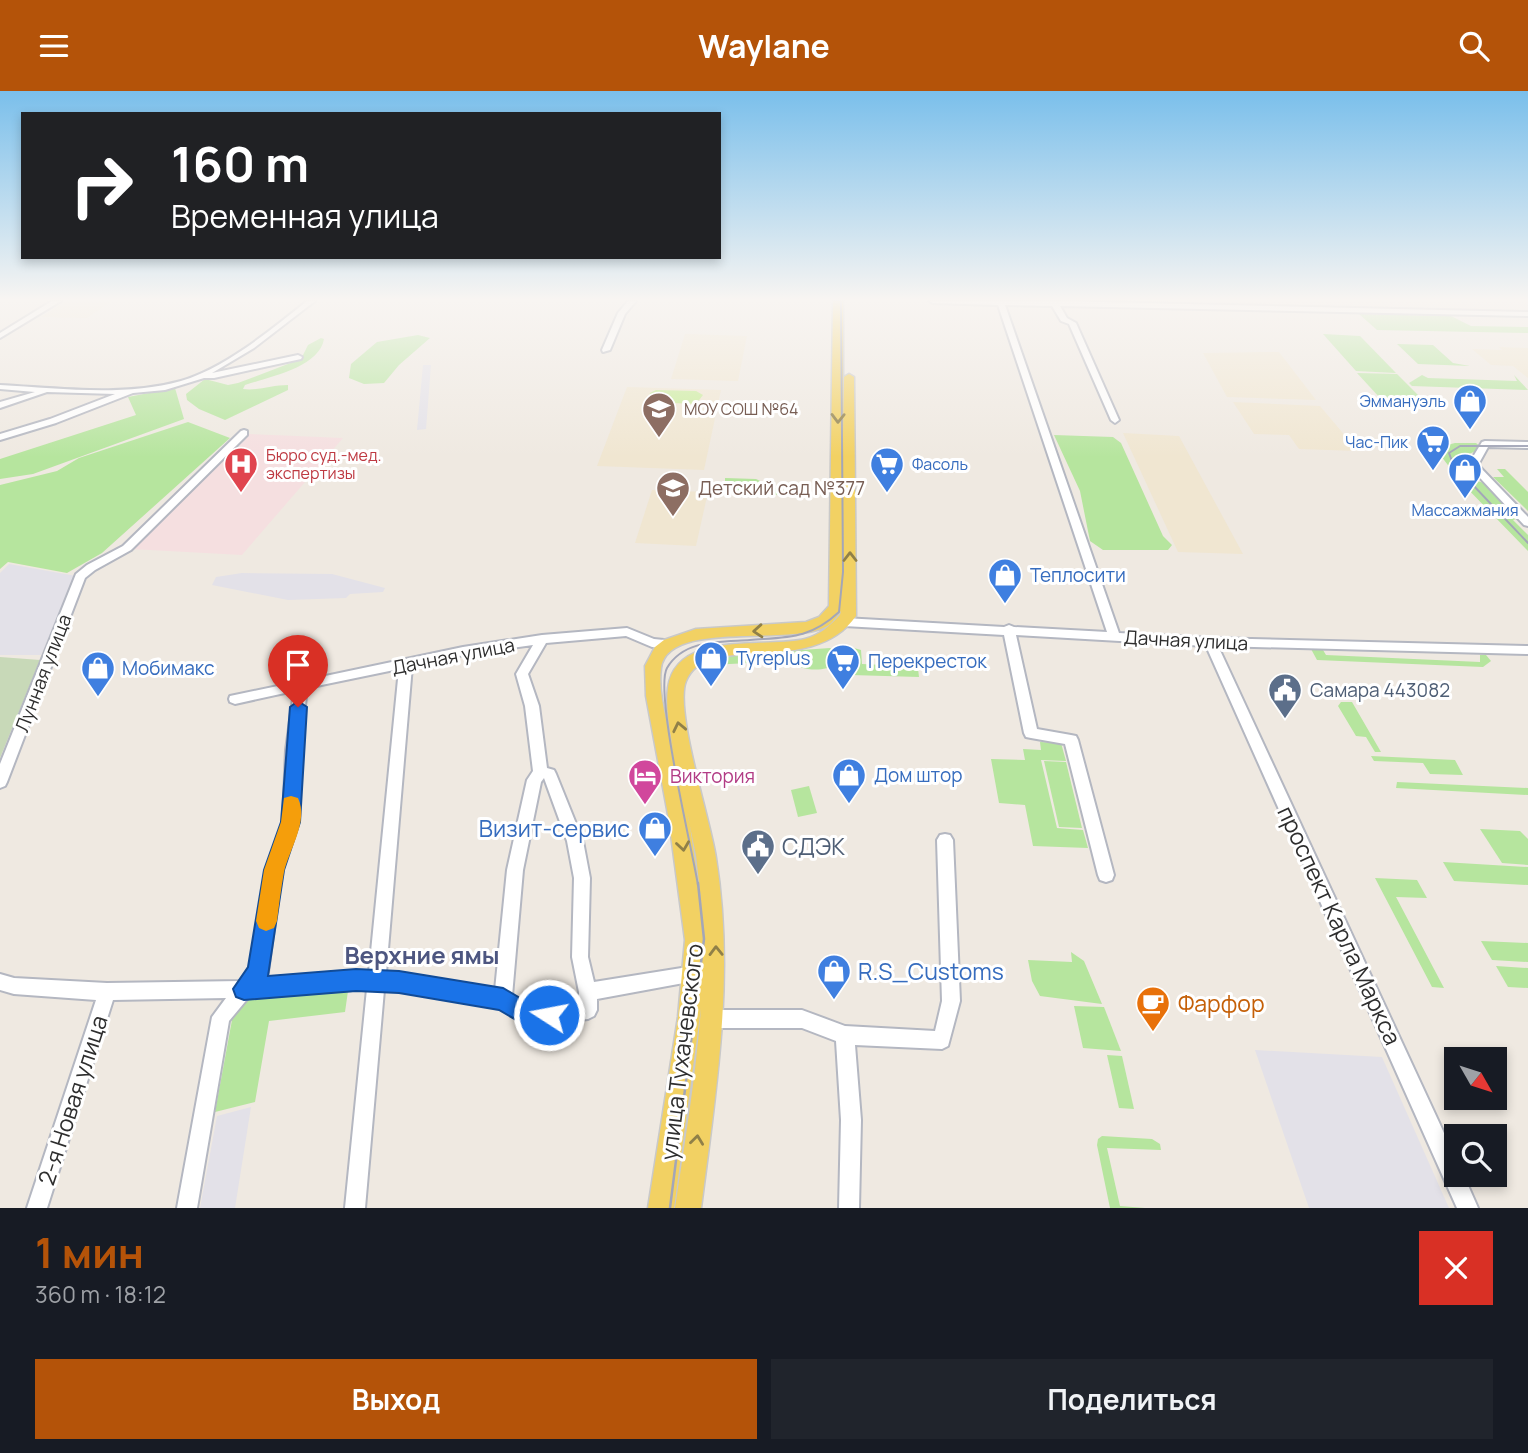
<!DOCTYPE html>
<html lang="ru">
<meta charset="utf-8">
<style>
body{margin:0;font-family:Manrope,sans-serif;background:#20242c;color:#f1f3f6;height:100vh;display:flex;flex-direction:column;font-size:26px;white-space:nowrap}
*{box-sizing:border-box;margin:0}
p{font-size:23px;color:#9ea1a6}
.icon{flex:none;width:38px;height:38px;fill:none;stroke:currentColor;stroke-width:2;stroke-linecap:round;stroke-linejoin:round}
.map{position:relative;height:1117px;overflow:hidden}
.drawer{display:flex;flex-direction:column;background:#171b24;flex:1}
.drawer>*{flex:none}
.guide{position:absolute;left:21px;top:21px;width:700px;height:147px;border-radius:0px;box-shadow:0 4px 10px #0003;background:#202124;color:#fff;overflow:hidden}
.needle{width:46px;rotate:129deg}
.fabs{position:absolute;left:1444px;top:956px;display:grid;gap:14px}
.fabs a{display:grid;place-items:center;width:63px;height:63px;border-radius:0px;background:#171b24;box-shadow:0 4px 10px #0003;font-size:35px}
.pin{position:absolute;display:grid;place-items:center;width:60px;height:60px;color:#fff;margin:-72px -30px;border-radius:50% 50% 50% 0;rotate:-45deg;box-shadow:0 0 7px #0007}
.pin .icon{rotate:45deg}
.me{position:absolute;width:77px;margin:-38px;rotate:281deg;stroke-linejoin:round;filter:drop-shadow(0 0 5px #0008)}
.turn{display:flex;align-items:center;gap:24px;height:147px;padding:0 35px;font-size:32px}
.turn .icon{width:91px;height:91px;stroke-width:2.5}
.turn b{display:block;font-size:49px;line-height:60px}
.round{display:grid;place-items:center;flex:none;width:74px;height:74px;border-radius:0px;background:#20242c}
.overview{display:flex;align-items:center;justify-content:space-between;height:119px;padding:0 35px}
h1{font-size:42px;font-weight:700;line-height:52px;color:#b45309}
.cta{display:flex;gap:14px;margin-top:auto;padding:14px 35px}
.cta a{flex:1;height:80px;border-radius:0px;background:#b45309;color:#fff;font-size:28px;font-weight:700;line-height:80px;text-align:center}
.cta a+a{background:#20242c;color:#f1f3f6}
header{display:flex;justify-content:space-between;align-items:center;height:91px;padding:0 35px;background:#b45309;color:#fff;font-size:32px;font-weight:700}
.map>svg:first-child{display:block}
.industrial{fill:#e3e1e8}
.education{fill:#f0e6d1}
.medical{fill:#f5dfe0}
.green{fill:#b6e59e}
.cemetery{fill:#c8d9b8}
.pitch{fill:#c9ec9a}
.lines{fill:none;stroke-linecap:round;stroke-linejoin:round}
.minor-casing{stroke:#b4b7c1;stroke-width:4}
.major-casing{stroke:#c9c9c9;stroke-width:3}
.minor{fill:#fff;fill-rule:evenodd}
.major{fill:#f2d163;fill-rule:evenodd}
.tram-far1{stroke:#a3a6b8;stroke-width:2}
.tram{stroke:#a3a6b8;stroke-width:2.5}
.oneway{stroke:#908048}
.route{fill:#1a73e8;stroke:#114b97;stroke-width:2}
.slow{fill:#f59e0b}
.labels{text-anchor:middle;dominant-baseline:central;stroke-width:6;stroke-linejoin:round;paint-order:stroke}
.far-shop-label{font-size:16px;fill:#366cbe;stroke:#fff;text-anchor:end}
.far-education-label{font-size:16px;fill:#785e54;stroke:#fff;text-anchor:start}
.far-health-label{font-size:16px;fill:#be3a42;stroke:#fff;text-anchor:start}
.education-label{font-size:19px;fill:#785e54;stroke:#fff;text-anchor:start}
.shop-label{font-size:19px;fill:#366cbe;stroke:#fff;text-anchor:start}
.street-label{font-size:19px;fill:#2e2e2e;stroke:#fff}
.service-label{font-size:19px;fill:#4e5e75;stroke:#fff;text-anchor:start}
.hotel-label{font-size:19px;fill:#b23c85;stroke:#fff;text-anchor:start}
.near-shop-label{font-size:23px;fill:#366cbe;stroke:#fff;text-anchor:end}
.near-service-label{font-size:23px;fill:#4e5e75;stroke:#fff;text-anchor:start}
.near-street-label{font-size:23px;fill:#2e2e2e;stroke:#fff}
.near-food-label{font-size:23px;fill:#c56008;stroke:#fff;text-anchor:start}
.near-neighbourhood-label{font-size:24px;font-weight:bold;fill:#4d5680;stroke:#fff}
</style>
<header><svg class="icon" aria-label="menu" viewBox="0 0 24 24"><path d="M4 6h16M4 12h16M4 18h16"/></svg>Waylane<svg class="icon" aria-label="search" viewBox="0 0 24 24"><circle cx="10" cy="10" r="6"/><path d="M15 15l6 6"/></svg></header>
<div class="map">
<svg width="1528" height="1117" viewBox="0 0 1528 1117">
<rect width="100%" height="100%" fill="#efe9e1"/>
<g class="industrial">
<polygon points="423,274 431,274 426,338 417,339"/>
<polygon points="9,473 76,485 41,564 0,564 0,482"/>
<polygon points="242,482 332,483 385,497 383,501 350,503 346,507 288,509 212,494 216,486"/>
<polygon points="1255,959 1382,966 1449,1117 1309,1117"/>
<polygon points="251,1016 235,1117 200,1117 217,1025"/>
</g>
<g class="education">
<polygon points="67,210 112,210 87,227 41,226"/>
<polygon points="685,243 747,245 738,290 671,288"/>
<polygon points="1499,256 1528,257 1528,287 1513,275 1491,274 1472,258 1502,259"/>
<polygon points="1279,261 1316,309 1227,306 1203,262"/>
<polygon points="627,296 721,299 704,379 597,375"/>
<polygon points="1233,311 1320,315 1358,360 1299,358 1289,344 1254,343"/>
<polygon points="1123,342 1179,345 1243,463 1178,461"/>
<polygon points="652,399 708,401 696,455 635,452"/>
</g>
<polygon class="medical" points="249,343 343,347 242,464 131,458"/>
<g class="green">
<polygon points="1359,223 1451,225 1471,235 1528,236 1528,242 1377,239"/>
<polygon points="1323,243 1360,245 1396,282 1356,280"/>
<polygon points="418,244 430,247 399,274 384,292 364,293 349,287 351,273 377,251"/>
<path d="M321 247 324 248C319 277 268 286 245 294L243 298C258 300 272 294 288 294V299L225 329 199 318 187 309 186 303 205 288 228 294 238 292 301 268 308 254Z"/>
<polygon points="1397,253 1433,254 1453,272 1470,275 1418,273"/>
<polygon points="1357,282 1397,283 1422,308 1380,307"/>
<polygon points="1422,284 1428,287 1517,290 1514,284 1528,299 1412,295 1409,292"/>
<polygon points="175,297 184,328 33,383 0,388 0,368 136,324 128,306"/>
<polygon points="188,331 230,347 102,462 67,482 8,471 0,478 0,394 57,380 79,367"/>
<polygon points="1054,344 1113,346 1121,352 1163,445 1172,454 1168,459 1103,459 1090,450 1080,400"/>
<polygon points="1455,352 1476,352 1482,357 1465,365 1469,381 1454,382 1441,365 1443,355"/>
<polygon points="1497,378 1505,378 1528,401 1528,420 1493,386 1504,386"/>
<polygon points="725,387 756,388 780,399 786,399 786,404 725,402"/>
<polygon points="1474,389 1484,392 1519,427 1513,429 1528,444 1528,460 1460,390"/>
<polygon points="847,555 861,559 862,573 885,574 885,568 917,569 919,586 851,584 847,580"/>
<path d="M830 557 835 560 834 574C826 581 797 580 791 570L710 574 705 571 718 565Z"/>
<polygon points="1311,558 1323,559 1326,564 1480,571 1480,564 1486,564 1491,570 1483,576 1317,569"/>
<polygon points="1352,611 1381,661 1375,661 1366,646 1356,645 1338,615 1341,611"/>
<polygon points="1040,651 1061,652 1066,670 1041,669 1057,737 1083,739 1088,757 1033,755 1025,714 999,712 991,668 1025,669 1023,658 1041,659"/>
<polygon points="1371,665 1455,669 1463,684 1430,683 1423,672 1374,670"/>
<polygon points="1044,670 1066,671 1082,737 1059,736"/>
<polygon points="1397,691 1528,697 1528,704 1396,697"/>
<polygon points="809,695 817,722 798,726 791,699"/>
<polygon points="1480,738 1520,740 1528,748 1528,774 1502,772"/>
<polygon points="1443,771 1528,776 1528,794 1454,790"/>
<polygon points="1375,787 1417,789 1427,807 1396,806 1444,897 1432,896"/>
<polygon points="1481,850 1528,852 1528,871 1492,869"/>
<polygon points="1071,861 1084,870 1102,913 1040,905 1032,890 1028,869 1072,871"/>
<polygon points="1496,875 1528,877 1528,897 1508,896"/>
<polygon points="348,900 345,921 269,930 255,1011 215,1021 232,929 247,909"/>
<polygon points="1074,915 1104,916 1121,960 1083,957"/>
<polygon points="1107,964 1122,965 1134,1018 1119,1017"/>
<polygon points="1102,1045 1152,1048 1160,1053 1161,1059 1107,1057 1120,1115 1145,1117 1110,1117 1097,1054 1098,1048"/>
</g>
<polygon class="cemetery" points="0,566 40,569 0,667"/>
<polygon class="pitch" points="656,299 696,300 703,304 696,313 648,311 650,302"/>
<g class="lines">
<g class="minor-casing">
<g id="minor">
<polygon points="52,210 61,210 0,247 0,242"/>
<path d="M307 210H315L254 257 212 282 298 264 302 266 301 268 214 287H204L165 299 133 302 56 332 0 349V343L50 328 115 303 47 301 0 317V311L35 301 0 298V294C59 297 123 306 181 290 225 277 271 239 307 210Z"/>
<polygon points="628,210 636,210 625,223 610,259 603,261 602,259 618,222"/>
<polygon points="929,210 1057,210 1528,221 1528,225 1060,215 1067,227 1076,232 1119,329 1115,332 1111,329 1069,233 1061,230 1052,215 1005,214 1119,542 1210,547 1528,555 1528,563 1218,555 1456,1068 1456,1083 1463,1083 1478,1117 1457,1117 1206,555 1016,544 1037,638 1071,644 1076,645 1078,649 1114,784 1112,789 1106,791 1100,789 1098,784 1065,653 1031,647 1026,646 1024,642 1004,544 844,535 838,531 844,527 1004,536 1009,534 1014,536 1107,541 998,214 933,212"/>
<polygon points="244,339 247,340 247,344 131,459 95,479 85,487 7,691 5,695 0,697 0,673 76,483 87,474 123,455 241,340"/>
<polygon points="1485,350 1528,351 1528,357 1488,356 1478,374 1528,426 1528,435 1524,434 1468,374 1482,351"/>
<path d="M627 537 654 548 674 550 676 553 670 557 652 556 626 545 546 552 528 583 539 615 547 677 554 679 556 683 583 750 590 787 588 866 594 891 694 875 700 877 703 883 700 889 597 908V919L594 925 588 928 530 935 500 917 399 899H384L365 1117H345L367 898 249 906 229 930 197 1117H177L212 926 226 907 113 909 47 1117H27L96 909 14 903 0 899V883L14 887 107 892 241 890 251 877 266 779 283 731 286 659 294 600 235 613 230 611 229 608 230 605 463 556 542 544ZM533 554 516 583 525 615 533 680 527 689 507 779 495 899 386 882 412 575 463 564ZM399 578 369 881 264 888 268 881 282 779 297 731 300 659 307 597ZM544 687 567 750 574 787 572 866 579 901V911L532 917 512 905 523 779 541 691Z"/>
<polygon points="945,743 950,744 953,749 960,910 948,955 942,958 855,954 861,1029 859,1117 839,1117 841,1029 836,950 802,937 713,937 707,934 704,928 707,922 713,919 802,919 845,935 935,940 942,910 937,749 940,744"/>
</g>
</g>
<g class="major-casing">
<path id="major" d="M833 210H843V344L844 286 849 283 854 286 856 525C812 588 706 539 686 590 674 619 711 731 716 767 735 885 716 1000 701 1117H675C685 1051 696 984 701 917L674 1117H648L678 926 685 849 669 729 646 605 645 575 655 556 664 549 696 538 806 531 819 526 829 515ZM841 520 840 524C830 535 820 544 805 548 765 558 676 538 668 597 665 620 671 645 675 667 670 639 657 606 661 577 668 526 798 558 830 533 834 530 837 524 841 520ZM687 721 696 764 702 818 689 729Z"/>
</g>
<use href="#minor" class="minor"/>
<use href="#major" class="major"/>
<g class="tram-far1">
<polyline points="1528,355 1460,355 1449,362 1453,373 1528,452"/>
<path d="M698 794C692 758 654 600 667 577 684 548 721 551 750 549 788 546 810 548 839 521L843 481 841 210"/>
</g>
<polyline class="tram" points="670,1117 704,848 698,792"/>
</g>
<defs><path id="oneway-chevron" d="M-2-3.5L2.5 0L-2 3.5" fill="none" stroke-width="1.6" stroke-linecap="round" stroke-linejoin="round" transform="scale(1.75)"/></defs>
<g class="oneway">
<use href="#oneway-chevron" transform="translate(838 327) rotate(91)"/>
<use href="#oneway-chevron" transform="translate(850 466) rotate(-90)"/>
<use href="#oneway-chevron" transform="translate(758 540) rotate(176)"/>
<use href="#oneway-chevron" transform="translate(679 636) rotate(-102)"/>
<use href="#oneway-chevron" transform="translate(683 755) rotate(82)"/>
<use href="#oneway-chevron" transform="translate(716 860) rotate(-91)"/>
<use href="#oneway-chevron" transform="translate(697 1049) rotate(-83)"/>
</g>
<linearGradient id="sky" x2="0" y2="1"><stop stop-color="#7abfeb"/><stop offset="0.57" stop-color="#f8f5f2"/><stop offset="1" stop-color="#f8f5f2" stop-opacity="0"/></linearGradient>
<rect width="1528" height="366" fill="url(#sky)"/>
<polygon class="route" points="298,610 307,616 300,731 284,779 268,885 356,878 399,880 503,897 532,914 549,912 557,916 560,924 557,932 530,937 499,919 399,902 356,900 244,909 236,906 233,898 248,876 264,779 281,731 290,616"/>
<path class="slow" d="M291 705 298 707C309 730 289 759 284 781 281 797 279 814 277 830L274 837 266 840 259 837 256 830 264 779 281 731 284 707Z"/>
<defs>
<g id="shop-pin" transform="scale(1.75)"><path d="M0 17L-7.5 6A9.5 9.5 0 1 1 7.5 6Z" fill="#3f7fe0" stroke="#fff"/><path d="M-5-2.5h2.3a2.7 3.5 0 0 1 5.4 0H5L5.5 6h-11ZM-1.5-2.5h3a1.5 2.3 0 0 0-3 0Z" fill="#fff"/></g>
<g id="school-pin" transform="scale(1.75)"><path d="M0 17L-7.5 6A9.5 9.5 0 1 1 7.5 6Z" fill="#8d6e63" stroke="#fff"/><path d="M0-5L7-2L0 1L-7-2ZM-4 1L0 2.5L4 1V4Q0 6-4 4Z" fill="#fff"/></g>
<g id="supermarket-pin" transform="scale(1.75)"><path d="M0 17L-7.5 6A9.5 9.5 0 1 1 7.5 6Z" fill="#3f7fe0" stroke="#fff"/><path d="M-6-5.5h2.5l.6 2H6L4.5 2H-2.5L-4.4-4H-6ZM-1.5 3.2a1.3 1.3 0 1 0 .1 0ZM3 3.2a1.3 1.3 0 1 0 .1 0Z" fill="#fff"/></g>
<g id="hospital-pin" transform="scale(1.75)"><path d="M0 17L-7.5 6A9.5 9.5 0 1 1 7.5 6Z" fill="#e0444e" stroke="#fff"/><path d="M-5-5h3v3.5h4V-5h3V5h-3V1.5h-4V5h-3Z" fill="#fff"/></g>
<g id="civic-pin" transform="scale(1.75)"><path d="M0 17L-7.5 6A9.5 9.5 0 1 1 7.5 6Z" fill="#5c6f8a" stroke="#fff"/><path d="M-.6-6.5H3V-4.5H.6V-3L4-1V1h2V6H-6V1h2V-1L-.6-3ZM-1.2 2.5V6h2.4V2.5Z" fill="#fff"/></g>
<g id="hotel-pin" transform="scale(1.75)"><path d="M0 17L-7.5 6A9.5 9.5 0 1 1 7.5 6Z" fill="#d1479c" stroke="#fff"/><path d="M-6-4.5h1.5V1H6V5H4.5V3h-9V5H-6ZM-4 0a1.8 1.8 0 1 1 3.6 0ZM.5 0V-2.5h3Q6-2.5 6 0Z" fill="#fff"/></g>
<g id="cafe-pin" transform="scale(1.75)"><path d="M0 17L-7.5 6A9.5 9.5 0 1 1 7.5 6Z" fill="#e8710a" stroke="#fff"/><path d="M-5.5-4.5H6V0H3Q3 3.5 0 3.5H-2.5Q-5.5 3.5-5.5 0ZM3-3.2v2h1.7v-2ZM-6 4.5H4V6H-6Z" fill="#fff"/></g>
</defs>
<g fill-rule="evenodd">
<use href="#shop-pin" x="1470" y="310"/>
<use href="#school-pin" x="659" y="318"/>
<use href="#supermarket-pin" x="1433" y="351"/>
<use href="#hospital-pin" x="241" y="373"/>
<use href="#supermarket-pin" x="887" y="373"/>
<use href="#shop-pin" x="1465" y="379"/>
<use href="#school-pin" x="673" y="397"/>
<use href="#shop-pin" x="1005" y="484"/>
<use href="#shop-pin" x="711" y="567"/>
<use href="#supermarket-pin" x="843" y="570"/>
<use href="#shop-pin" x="98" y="577"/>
<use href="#civic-pin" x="1285" y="599"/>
<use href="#shop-pin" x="849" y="684"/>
<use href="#hotel-pin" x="645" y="685"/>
<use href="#shop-pin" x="655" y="737"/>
<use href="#civic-pin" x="758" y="755"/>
<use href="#shop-pin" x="834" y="880"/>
<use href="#cafe-pin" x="1153" y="912"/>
</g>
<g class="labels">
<g class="far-shop-label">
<text x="1446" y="310">Эммануэль</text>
<text x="1408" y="351">Час-Пик</text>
<text x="912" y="373" text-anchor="start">Фасоль</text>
<text x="1465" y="419" text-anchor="middle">Массажмания</text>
</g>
<g class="far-education-label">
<text x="684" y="318">МОУ СОШ №64</text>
</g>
<g class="far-health-label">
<text x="266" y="364">Бюро суд.-мед.<tspan x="266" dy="18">экспертизы</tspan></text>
</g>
<g class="education-label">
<text x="698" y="397">Детский сад №377</text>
</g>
<g class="shop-label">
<text x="1030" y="484">Теплосити</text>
<text x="736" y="567">Tyreplus</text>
<text x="868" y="570">Перекресток</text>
<text x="122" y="577">Мобимакс</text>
<text x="874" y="684">Дом штор</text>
</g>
<g class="street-label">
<text transform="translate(1186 549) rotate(3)">Дачная улица</text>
<text transform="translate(453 565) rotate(-11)">Дачная улица</text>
<text transform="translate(43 582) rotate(-69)">Лунная улица</text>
</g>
<g class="service-label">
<text x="1310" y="599">Самара 443082</text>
</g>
<g class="hotel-label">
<text x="670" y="685">Виктория</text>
</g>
<g class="near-shop-label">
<text x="630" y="737">Визит-сервис</text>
<text x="858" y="880" text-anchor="start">R.S_Customs</text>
</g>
<g class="near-service-label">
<text x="782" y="755">СДЭК</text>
</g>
<g class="near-street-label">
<text transform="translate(1340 834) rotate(65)">проспект Карла Маркса</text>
<text transform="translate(681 961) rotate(-83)">улица Тухачевского</text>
<text transform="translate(72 1009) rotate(-72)">2-я Новая улица</text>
</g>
<g class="near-food-label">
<text x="1178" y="912">Фарфор</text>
</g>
<g class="near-neighbourhood-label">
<text x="422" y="863">Верхние ямы</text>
</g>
</g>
</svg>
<div class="fabs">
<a><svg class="needle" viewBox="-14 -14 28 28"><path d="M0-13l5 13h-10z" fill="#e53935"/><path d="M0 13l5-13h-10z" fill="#9ea1a6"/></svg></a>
<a><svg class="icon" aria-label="search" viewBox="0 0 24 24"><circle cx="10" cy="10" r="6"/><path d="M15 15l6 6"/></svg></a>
</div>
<div class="pin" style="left:298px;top:616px;background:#d93025"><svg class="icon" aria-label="arrive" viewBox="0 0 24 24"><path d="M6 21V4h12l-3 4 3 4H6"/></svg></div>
<svg class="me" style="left:549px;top:924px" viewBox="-20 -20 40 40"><circle r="17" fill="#1a73e8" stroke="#fff" stroke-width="3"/><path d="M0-11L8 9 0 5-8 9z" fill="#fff"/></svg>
<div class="guide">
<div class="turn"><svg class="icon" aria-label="right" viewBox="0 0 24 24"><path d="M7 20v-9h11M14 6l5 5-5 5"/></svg><div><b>160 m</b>Временная улица</div></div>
</div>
</div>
<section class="drawer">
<div class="overview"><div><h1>1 мин</h1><p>360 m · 18:12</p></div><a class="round" style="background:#d93025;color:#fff"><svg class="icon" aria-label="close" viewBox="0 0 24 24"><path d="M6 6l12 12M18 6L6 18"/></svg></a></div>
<div class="cta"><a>Выход</a><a>Поделиться</a></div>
</section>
